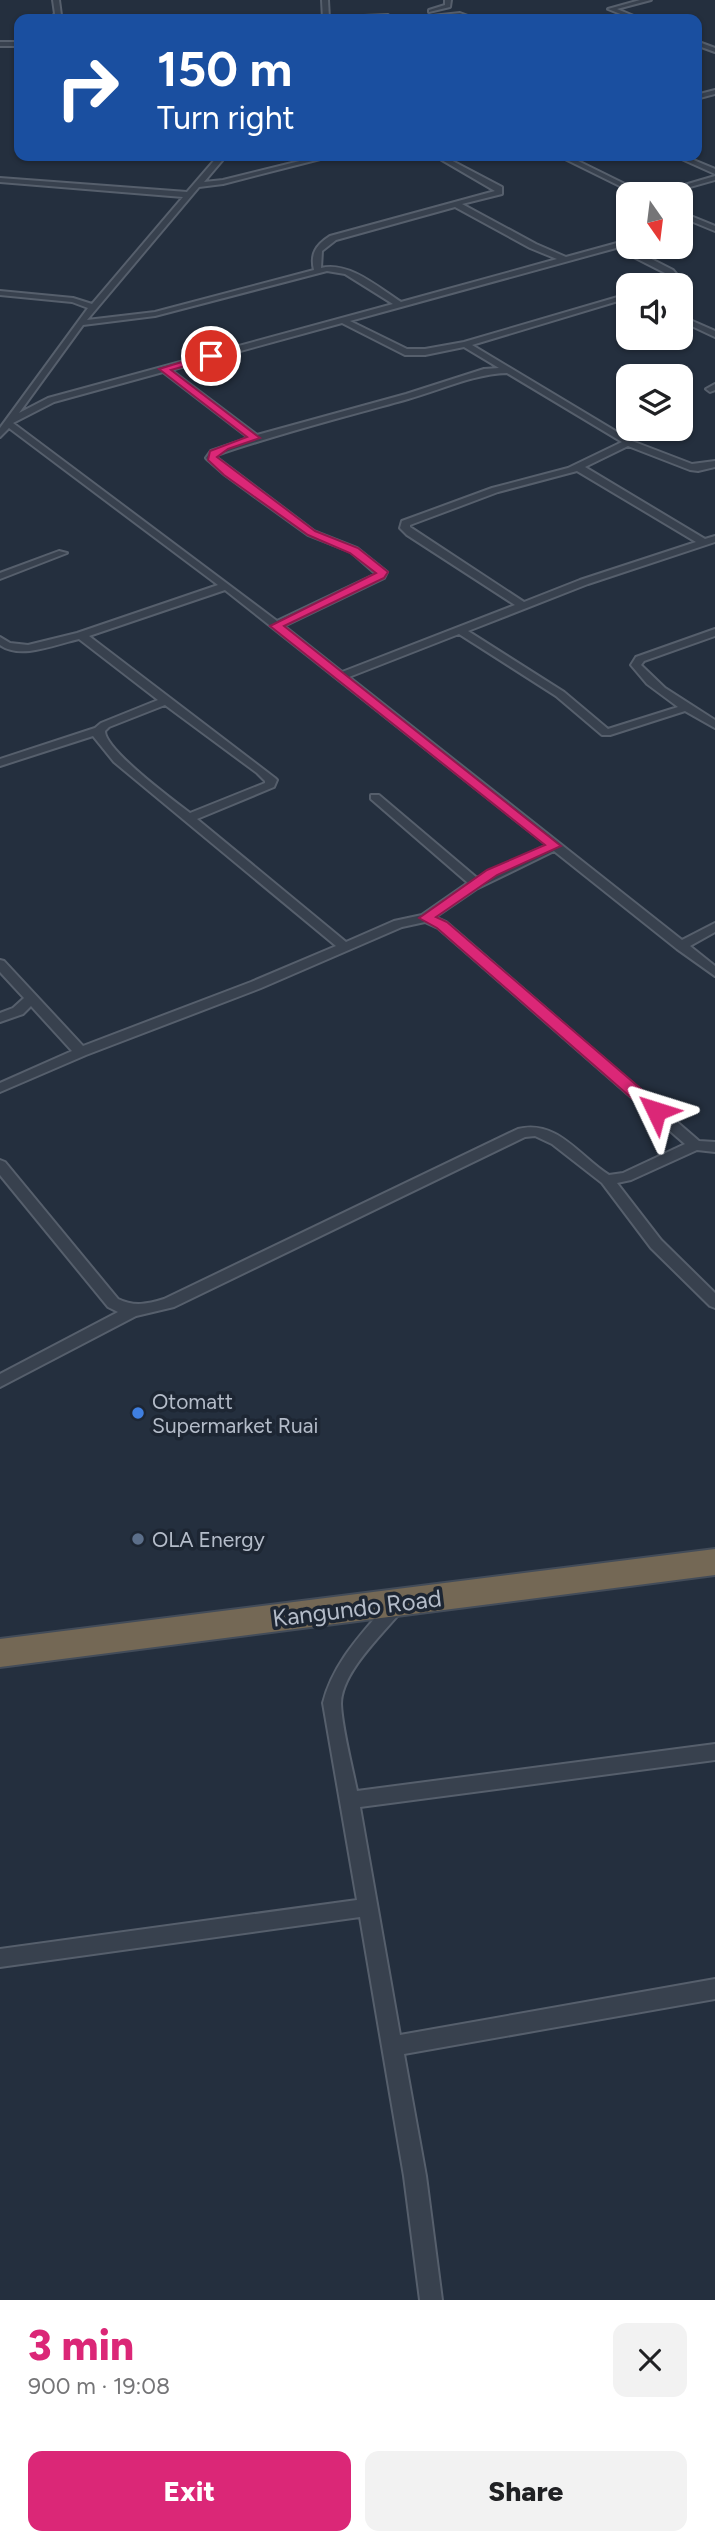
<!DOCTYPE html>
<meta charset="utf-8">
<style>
body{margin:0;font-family:Figtree,sans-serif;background:#f2f2f2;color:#202124;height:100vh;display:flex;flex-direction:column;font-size:26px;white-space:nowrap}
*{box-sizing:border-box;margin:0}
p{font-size:23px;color:#757577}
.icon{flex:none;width:38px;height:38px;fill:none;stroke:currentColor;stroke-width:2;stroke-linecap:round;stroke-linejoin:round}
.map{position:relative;height:2300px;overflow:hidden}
.details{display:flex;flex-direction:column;background:#fff;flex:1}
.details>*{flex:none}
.hud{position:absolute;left:14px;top:14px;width:688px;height:147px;border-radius:14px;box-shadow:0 2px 5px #0004;background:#1a4fa0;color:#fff;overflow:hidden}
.needle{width:46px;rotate:166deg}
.fabs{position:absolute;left:616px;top:182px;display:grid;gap:14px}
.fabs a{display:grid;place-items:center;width:77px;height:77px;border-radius:14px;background:#fff;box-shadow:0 2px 5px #0004;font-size:35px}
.pin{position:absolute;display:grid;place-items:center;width:60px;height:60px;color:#fff;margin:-30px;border:4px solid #fff;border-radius:50%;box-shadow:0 2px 7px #0007}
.me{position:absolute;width:77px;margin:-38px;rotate:311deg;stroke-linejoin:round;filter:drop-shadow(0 0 5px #0008)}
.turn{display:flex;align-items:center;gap:24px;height:147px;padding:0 28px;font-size:32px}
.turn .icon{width:91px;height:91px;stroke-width:2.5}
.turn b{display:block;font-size:49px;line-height:60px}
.round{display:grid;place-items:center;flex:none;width:74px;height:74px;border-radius:14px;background:#f2f2f2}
.overview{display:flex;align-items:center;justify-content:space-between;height:119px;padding:0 28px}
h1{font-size:42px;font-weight:800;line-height:52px;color:#db2777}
.primary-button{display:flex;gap:14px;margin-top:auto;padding:14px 28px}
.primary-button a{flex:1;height:80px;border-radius:14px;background:#db2777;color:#fff;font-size:28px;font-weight:800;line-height:80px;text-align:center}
.primary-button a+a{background:#f2f2f2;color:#202124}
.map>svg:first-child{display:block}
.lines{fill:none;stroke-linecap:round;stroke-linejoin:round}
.street-casing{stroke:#565f6c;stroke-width:4}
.highway-casing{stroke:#434c59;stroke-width:4}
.street{fill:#38414e;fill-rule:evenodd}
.highway{fill:#746855;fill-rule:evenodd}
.route{fill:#db2777;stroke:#8e194d;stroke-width:2}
.shop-dot{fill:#3f7fe0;stroke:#1d2633;stroke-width:2.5}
.service-dot{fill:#5c6f8a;stroke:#1d2633;stroke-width:2.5}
.labels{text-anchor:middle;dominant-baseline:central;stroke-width:7;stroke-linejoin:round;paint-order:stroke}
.poi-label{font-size:21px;fill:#b4bcc9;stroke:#1d2633;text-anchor:start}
.near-street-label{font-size:24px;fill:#b4bcc9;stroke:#1d2633}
</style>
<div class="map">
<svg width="715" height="2300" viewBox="0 0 715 2300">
<rect width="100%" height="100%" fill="#242f3e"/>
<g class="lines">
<g class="street-casing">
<g id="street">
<polygon points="53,0 59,0 61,15 56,19 49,19 55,14"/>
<polygon points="322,0 328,0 329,19 323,19"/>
<polygon points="445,0 451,0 450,7 429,12 429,10 445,5"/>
<polygon points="640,0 651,0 617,9 641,19 633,19 608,9"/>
<polygon points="460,13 476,19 460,17 404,19"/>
<polygon points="388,15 390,18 336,19 339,17"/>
<polygon points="525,17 535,19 522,19"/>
<polygon points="696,41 715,48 715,52 696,45"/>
<rect x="0" y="42" width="19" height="4"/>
<polygon points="715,90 715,94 696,99 696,95"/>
<path d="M218 156H226L204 182 223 180 320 156H332L223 184 199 187 87 320 155 312 314 270C310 254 316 245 330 236L495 191 435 156H443L502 187V194L462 204 536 244 566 257 628 240V244L624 245 673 270 678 276 676 283 662 285 669 280 667 274 616 248 350 321 407 349H425L464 342 628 294V298L472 345 632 441 692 464 715 461V467L698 471 690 470 628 446 585 467 705 539 715 536V542L588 584 468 631 564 692 608 729 678 707 647 684 631 665 636 657 715 629V636L644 661 641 665 665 688 715 720V728L685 711 610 735H602L556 696 459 634 349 677 682 940 715 923V932L690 946 715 966V976L677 949 554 851 476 889 435 917 446 922 699 1141 715 1142V1152L697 1150 631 1180 617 1183 661 1240 715 1293V1308L710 1306 651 1248 602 1183 552 1144 535 1136 525 1137 174 1307 136 1316 0 1387V1374L118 1312 108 1307 0 1175V1160L5 1162 118 1299C134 1307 148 1304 164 1299L518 1129C557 1119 580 1157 609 1175L623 1173 685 1144 438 928 425 922 402 927 261 988 86 1055 0 1092V1083L72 1051 31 1006 23 1014 0 1022V1013L13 1008 24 998 0 972V960L4 961 83 1046 251 982 336 946 114 762 93 736 0 766V759L95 728 101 723 158 700 79 639C56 644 21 660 0 645V637L10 643 28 645 77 633 218 585 9 428 0 437V428L88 308 72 302 0 295V291L73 298 92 304 183 197 0 182V178L187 192ZM455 207 530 248 557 259 401 302C379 288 349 261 321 268L322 251 336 240ZM327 271 345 274 393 304 48 398 19 413 83 325 155 316ZM342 323 405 355H425L464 347 499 368 484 369 406 394 257 435 171 370ZM163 372 249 438 211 451 206 458 208 460 225 475 308 535 351 552 376 574 277 621 13 423 54 402ZM507 373 622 442 568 468 492 488 402 521 400 528 407 535 515 605 342 672 284 626 384 578 387 572 357 548 314 531 216 457 217 455C280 433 344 417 408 399 441 390 473 374 507 373ZM577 471 696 542 580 580 524 602 410 527V525L498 492ZM225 590 547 845 477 878 379 795H371V799L468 883 422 915 394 921 346 942 197 819 274 787 277 780 275 778 89 636ZM165 705 257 773 265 781V783L190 813C173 800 105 750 105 731L109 727Z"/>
<polygon points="559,156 568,156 645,194 636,194"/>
<polygon points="675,156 684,156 715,169 715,174"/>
<polygon points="715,176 715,180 665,194 654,194"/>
<polygon points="681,212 715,226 715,231 681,217"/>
<polygon points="681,316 715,331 715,337 681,321"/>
<polygon points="715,384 715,390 710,392 706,389"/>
<polygon points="59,551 67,553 0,579 0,573"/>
<path d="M397 1597 403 1599 406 1604 403 1609C384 1633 341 1672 341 1704 342 1728 352 1766 357 1791L715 1744V1760L360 1807 400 2035 715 1979V1999L404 2054 426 2176 442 2300H420L404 2176 360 1917 0 1967V1949L357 1900 323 1703C334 1660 364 1632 391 1599Z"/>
</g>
</g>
<g class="highway-casing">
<polygon id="highway" points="715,1549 715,1575 0,1667 0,1639"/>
</g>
<use href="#street" class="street"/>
<use href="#highway" class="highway"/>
</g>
<polygon class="route" points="211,353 214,354 214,358 171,370 260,438 228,449 217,457 315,531 358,548 388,572 384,578 284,626 561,846 497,875 436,917 447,922 662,1107 664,1111 662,1115 651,1115 437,928 419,918 487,870 545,845 270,626 376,573 350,553 308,535 224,475 208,460 210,451 247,437 159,369"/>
<circle class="shop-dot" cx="138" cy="1413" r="7"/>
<circle class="service-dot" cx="138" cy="1539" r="7"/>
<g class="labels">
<g class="poi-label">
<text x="152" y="1401">Otomatt<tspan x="152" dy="24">Supermarket Ruai</tspan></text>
<text x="152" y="1539">OLA Energy</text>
</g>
<g class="near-street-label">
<text transform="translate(357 1608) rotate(-7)">Kangundo Road</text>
</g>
</g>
</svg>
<div class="fabs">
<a><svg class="needle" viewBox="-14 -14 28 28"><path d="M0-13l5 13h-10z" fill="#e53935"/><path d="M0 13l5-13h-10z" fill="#757577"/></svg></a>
<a><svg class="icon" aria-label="sound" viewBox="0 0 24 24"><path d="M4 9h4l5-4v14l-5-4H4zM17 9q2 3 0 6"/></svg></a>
<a><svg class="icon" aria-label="layers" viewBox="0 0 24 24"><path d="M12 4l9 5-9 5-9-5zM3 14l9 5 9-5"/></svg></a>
</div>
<div class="pin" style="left:211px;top:356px;background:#d93025"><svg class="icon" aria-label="arrive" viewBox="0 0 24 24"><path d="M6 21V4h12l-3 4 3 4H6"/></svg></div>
<svg class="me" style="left:656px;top:1111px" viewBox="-20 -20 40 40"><path d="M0-17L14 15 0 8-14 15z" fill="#db2777" stroke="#fff" stroke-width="4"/></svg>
<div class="hud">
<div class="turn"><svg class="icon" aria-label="right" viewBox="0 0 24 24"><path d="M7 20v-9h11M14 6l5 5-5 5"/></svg><div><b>150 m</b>Turn right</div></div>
</div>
</div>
<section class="details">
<div class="overview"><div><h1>3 min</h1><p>900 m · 19:08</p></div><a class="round"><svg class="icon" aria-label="close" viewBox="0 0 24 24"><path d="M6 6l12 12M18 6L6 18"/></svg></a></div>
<div class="primary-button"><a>Exit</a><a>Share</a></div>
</section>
